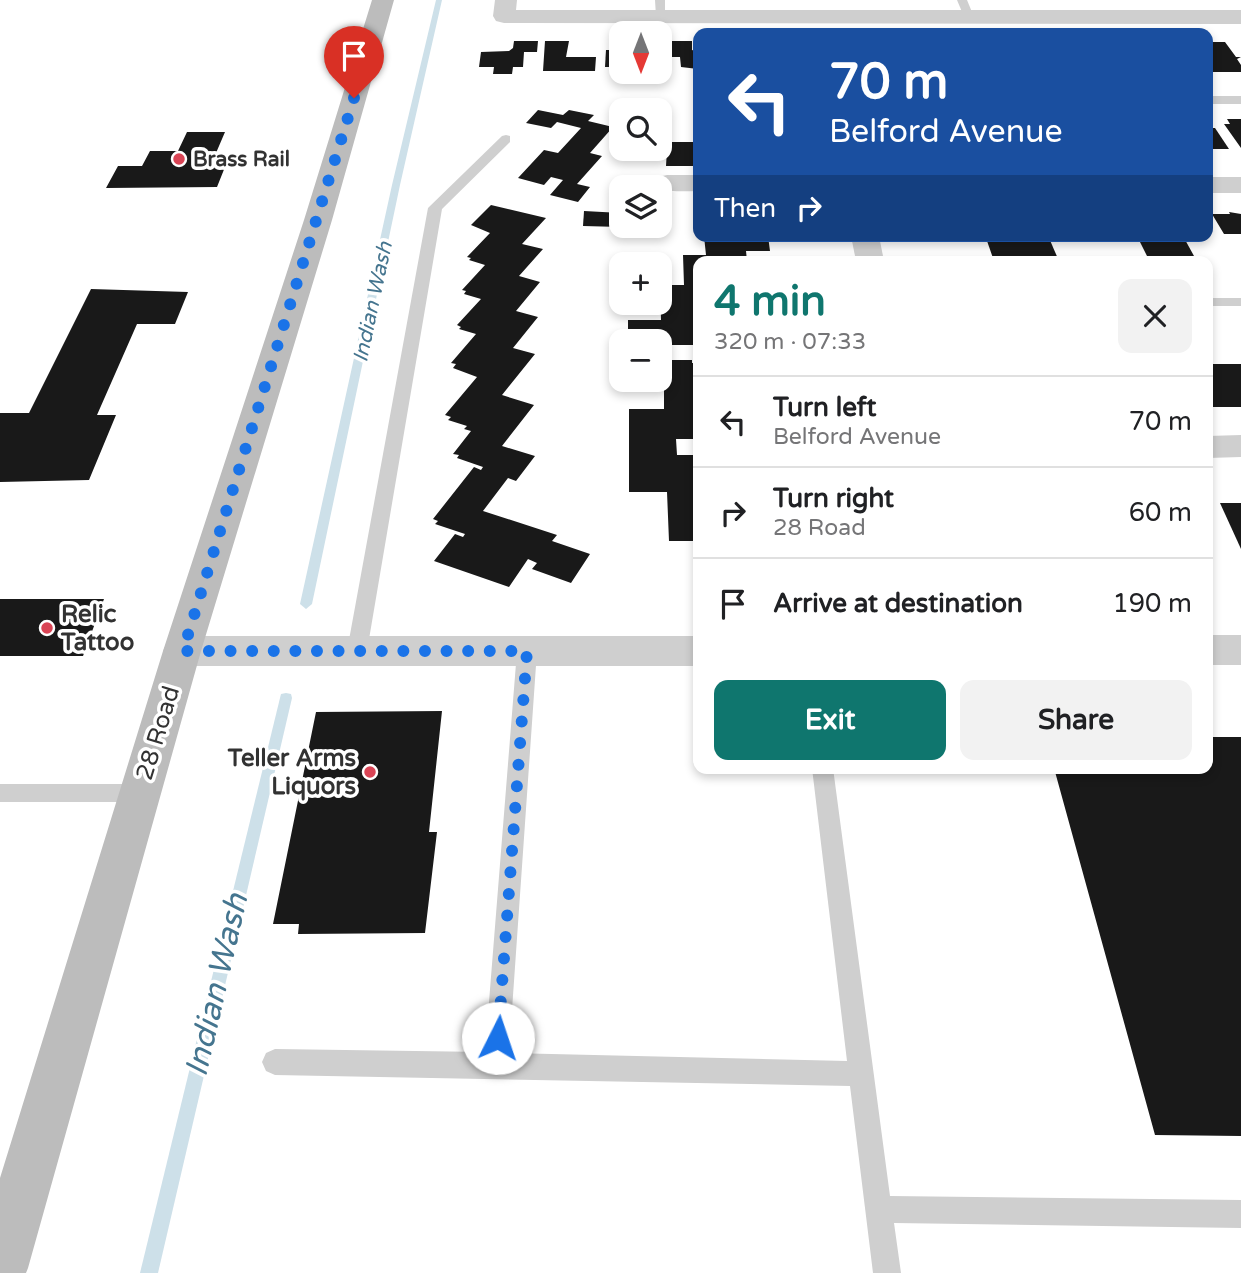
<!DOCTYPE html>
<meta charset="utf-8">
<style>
body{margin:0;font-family:"Varela Round",sans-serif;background:#f2f2f2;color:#202124;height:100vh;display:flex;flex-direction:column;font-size:26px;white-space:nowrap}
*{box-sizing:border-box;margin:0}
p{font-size:23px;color:#757577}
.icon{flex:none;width:38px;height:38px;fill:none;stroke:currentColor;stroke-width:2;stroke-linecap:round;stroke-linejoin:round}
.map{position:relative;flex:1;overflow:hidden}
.drawer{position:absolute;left:693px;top:256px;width:520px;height:518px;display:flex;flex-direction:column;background:#fff;border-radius:14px;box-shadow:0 4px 10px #0003}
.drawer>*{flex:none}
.hud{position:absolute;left:693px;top:28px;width:520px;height:214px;border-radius:14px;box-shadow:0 4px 10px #0003;background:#1a4fa0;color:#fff;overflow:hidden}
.needle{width:46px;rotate:180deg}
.tools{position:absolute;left:609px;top:21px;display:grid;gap:14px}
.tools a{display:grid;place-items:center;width:63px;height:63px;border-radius:14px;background:#fff;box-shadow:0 4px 10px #0003;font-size:35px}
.pin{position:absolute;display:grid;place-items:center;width:60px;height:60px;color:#fff;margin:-72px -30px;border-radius:50% 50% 50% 0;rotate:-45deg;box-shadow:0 0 7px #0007}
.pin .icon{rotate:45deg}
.me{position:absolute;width:77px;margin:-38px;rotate:4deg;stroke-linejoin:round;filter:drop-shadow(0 0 5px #0008)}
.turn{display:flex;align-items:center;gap:24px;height:147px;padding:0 21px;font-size:32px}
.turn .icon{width:91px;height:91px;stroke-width:2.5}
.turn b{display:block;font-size:49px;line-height:60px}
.then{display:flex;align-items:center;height:66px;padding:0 21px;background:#0003;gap:14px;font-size:26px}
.round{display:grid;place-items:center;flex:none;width:74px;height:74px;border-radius:14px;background:#f2f2f2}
.summary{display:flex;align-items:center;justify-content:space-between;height:119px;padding:0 21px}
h1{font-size:42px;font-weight:800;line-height:52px;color:#0f766e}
.cta{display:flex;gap:14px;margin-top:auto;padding:14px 21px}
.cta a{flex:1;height:80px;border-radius:14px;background:#0f766e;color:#fff;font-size:28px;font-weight:800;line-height:80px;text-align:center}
.cta a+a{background:#f2f2f2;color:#202124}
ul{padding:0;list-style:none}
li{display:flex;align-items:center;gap:21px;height:91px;padding:0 21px;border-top:2px solid #e0e0e0}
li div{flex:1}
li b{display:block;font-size:26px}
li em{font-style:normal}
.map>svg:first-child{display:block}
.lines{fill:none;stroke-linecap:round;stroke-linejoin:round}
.stream{fill:#cde0e9;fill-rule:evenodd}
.building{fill:#191919}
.service{fill:#cfcfcf;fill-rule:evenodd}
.minor{fill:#cfcfcf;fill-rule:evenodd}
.tertiary{fill:#cfcfcf;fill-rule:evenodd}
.secondary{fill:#bcbcbc;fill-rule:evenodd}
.route{stroke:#1a73e8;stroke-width:12;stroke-dasharray:0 21.6}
.poi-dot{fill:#d94455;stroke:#fff;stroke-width:2.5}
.labels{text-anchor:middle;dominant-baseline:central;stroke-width:7;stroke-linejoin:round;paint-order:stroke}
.far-poi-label{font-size:21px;font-weight:bold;fill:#323232;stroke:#fff;text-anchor:start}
.far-water-label{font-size:21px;font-style:italic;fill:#45758f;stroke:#fff}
.poi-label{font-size:24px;font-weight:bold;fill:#323232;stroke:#fff;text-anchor:start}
.street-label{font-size:24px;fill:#323232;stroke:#fff}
.near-water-label{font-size:32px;font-style:italic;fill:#45758f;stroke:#fff}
</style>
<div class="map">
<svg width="1241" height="1273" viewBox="0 0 1241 1273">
<rect width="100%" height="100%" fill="#fff"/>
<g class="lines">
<g class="stream">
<polygon points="436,0 442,0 400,185 312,604 306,609 300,604 392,185"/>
<polygon points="286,693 291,694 292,698 158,1273 140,1273 280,698 281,694"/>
</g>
</g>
<g class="building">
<polygon points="514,41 538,41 537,52 524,52 523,67 513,67 512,74 493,74 494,67 479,67 481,52 509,51 513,48"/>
<polygon points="545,41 569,41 566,57 596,57 595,71 543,71"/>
<polygon points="668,41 692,41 692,50 698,52 698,69 681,67 680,57 671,57 669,54"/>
<polygon points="1208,42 1225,42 1236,57 1241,57 1237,59 1241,65 1241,72 1208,72 1208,57 1213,57 1208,52"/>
<polygon points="606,50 621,50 621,67 605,67"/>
<polygon points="538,110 563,115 569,110 594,115 588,121 613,127 590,153 602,156 577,184 590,187 578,202 550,195 563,180 551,177 544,185 518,178 544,150 558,153 581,128 557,122 551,128 526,123"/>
<polygon points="1227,119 1241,119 1241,148 1224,124 1230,124"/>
<polygon points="1208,128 1215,128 1229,149 1208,149"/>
<polygon points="187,132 225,132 210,167 225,167 217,187 106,188 118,166 142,166 150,151 178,151"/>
<polygon points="672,142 698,142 698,166 666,166 667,149 671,149"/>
<polygon points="491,205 546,218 522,244 543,249 519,276 540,282 516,311 538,317 513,348 535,354 502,395 534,405 502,446 535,456 516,481 508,478 483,511 557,535 552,541 590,554 571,583 532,569 537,563 528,559 509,587 434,561 455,534 463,537 465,534 435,524 438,521 433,519 474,467 481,470 483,467 457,458 459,455 453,454 471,431 464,429 467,426 448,420 451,417 445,415 477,377 453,368 456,364 451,363 476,334 459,329 461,327 457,325 481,299 464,294 466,291 462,290 485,265 469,260 471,258 467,257 490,233 471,225"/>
<polygon points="584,211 621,213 621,227 583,226"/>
<polygon points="1229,212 1241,214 1241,234 1224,234 1212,214 1230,214"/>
<polygon points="704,236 768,236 770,251 746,251 747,261 698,261 697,345 672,345 672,360 692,360 692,363 698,363 698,439 676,439 677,455 698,455 698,541 669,541 667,492 629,492 629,409 664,409 664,390 628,390 628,380 660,380 660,341 628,341 628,320 661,320 660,285 684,285 683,255 706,255"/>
<polygon points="912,236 958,236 959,241 913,241"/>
<polygon points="1074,236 1112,236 1114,241 1076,240"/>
<polygon points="1137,236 1183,236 1194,256 1178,256 1181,261 1162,261 1159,256 1147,256"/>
<polygon points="986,238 1049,238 1059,261 994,261"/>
<polygon points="91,289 188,292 175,324 137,324 97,415 116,415 89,480 0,482 0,413 29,413"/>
<rect x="1208" y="364" width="33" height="43"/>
<polygon points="1220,503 1241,503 1241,549"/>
<polygon points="0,599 104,599 83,656 0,656"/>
<polygon points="442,711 429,832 437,832 425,933 298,934 299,924 273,924 316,712"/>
<polygon points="1208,737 1241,737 1241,1136 1155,1135 1054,768 1208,768"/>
</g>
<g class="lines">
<g class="service">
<polygon points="655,0 665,0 665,18 656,16"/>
<polygon points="957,0 967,0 974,17 973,19 965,19"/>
<rect x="1208" y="96" width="33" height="8"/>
<polygon points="506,135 510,136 510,142 442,209 367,651 364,656 357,659 350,656 347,651 428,208 502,136"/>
<rect x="1208" y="298" width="33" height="8"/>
<polygon points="527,643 534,646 537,651 509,1053 847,1061 812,768 833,768 890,1196 1241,1200 1241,1228 894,1223 901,1273 873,1273 850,1086 275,1075 266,1071 262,1062 266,1053 275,1049 485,1052 517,651 520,646"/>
<polygon points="0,784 140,784 148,786 151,793 148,800 140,802 0,802"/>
</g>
<g class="minor">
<polygon points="495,0 517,0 516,10 1241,10 1241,24 504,23 496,21 493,16"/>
<path d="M667 175H698V191C682 191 664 194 654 183L658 177Z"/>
<rect x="1208" y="177" width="33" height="16"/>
<polygon points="851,236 879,236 884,261 856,261"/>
<polygon points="1241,435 1241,457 1208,458 1208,436"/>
</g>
<g class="tertiary">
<rect x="1208" y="635" width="33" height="30"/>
<polygon points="182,636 698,636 698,666 182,666 168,662 163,651 168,640"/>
</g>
<polygon class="secondary" points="372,0 394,0 332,220 201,651 28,1268 26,1273 0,1273 0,1178 163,651 304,220"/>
</g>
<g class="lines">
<polyline class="route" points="354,98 183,651 527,651 498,1038"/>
</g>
<g class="poi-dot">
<circle cx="179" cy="159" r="7"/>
<circle cx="47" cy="628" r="7"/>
<circle cx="370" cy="772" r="7"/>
</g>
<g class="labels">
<g class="far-poi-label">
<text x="193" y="159">Brass Rail</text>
</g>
<g class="far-water-label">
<text transform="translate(373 302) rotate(-78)">Indian Wash</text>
</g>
<g class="poi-label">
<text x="61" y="614">Relic<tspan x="61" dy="28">Tattoo</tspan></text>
<text x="356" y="758" text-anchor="end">Teller Arms<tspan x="356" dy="28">Liquors</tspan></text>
</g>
<g class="street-label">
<text transform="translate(158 733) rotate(-73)">28 Road</text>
</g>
<g class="near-water-label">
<text transform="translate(217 985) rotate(-77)">Indian Wash</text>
</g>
</g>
</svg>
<div class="tools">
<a><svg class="needle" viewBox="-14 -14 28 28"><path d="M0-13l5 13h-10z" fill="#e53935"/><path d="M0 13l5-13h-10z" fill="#757577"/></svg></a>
<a><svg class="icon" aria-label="search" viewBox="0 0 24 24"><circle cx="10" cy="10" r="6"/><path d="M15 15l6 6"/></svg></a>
<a><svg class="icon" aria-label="layers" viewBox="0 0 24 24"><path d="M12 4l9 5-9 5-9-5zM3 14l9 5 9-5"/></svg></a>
<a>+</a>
<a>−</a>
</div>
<div class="pin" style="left:354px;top:98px;background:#d93025"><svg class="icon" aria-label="arrive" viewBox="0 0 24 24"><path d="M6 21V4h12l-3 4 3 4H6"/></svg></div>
<svg class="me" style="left:498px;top:1038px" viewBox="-20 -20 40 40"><circle r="19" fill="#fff"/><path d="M0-13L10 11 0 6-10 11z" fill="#1a73e8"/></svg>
<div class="hud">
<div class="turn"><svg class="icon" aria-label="left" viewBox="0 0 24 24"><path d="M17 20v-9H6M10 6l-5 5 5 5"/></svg><div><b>70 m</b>Belford Avenue</div></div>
<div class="then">Then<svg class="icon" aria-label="right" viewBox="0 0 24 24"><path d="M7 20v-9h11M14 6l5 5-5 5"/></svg></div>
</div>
<section class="drawer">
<div class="summary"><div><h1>4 min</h1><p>320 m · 07:33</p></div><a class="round"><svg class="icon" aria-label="close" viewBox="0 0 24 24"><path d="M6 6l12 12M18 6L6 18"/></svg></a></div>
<ul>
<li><svg class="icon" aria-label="left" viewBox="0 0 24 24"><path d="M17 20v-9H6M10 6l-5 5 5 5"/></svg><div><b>Turn left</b><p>Belford Avenue</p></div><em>70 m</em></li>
<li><svg class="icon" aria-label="right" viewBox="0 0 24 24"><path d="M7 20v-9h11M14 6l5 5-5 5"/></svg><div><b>Turn right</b><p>28 Road</p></div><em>60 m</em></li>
<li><svg class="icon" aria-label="arrive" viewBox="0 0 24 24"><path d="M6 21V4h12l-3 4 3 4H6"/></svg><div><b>Arrive at destination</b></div><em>190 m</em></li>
</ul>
<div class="cta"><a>Exit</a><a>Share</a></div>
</section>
</div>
